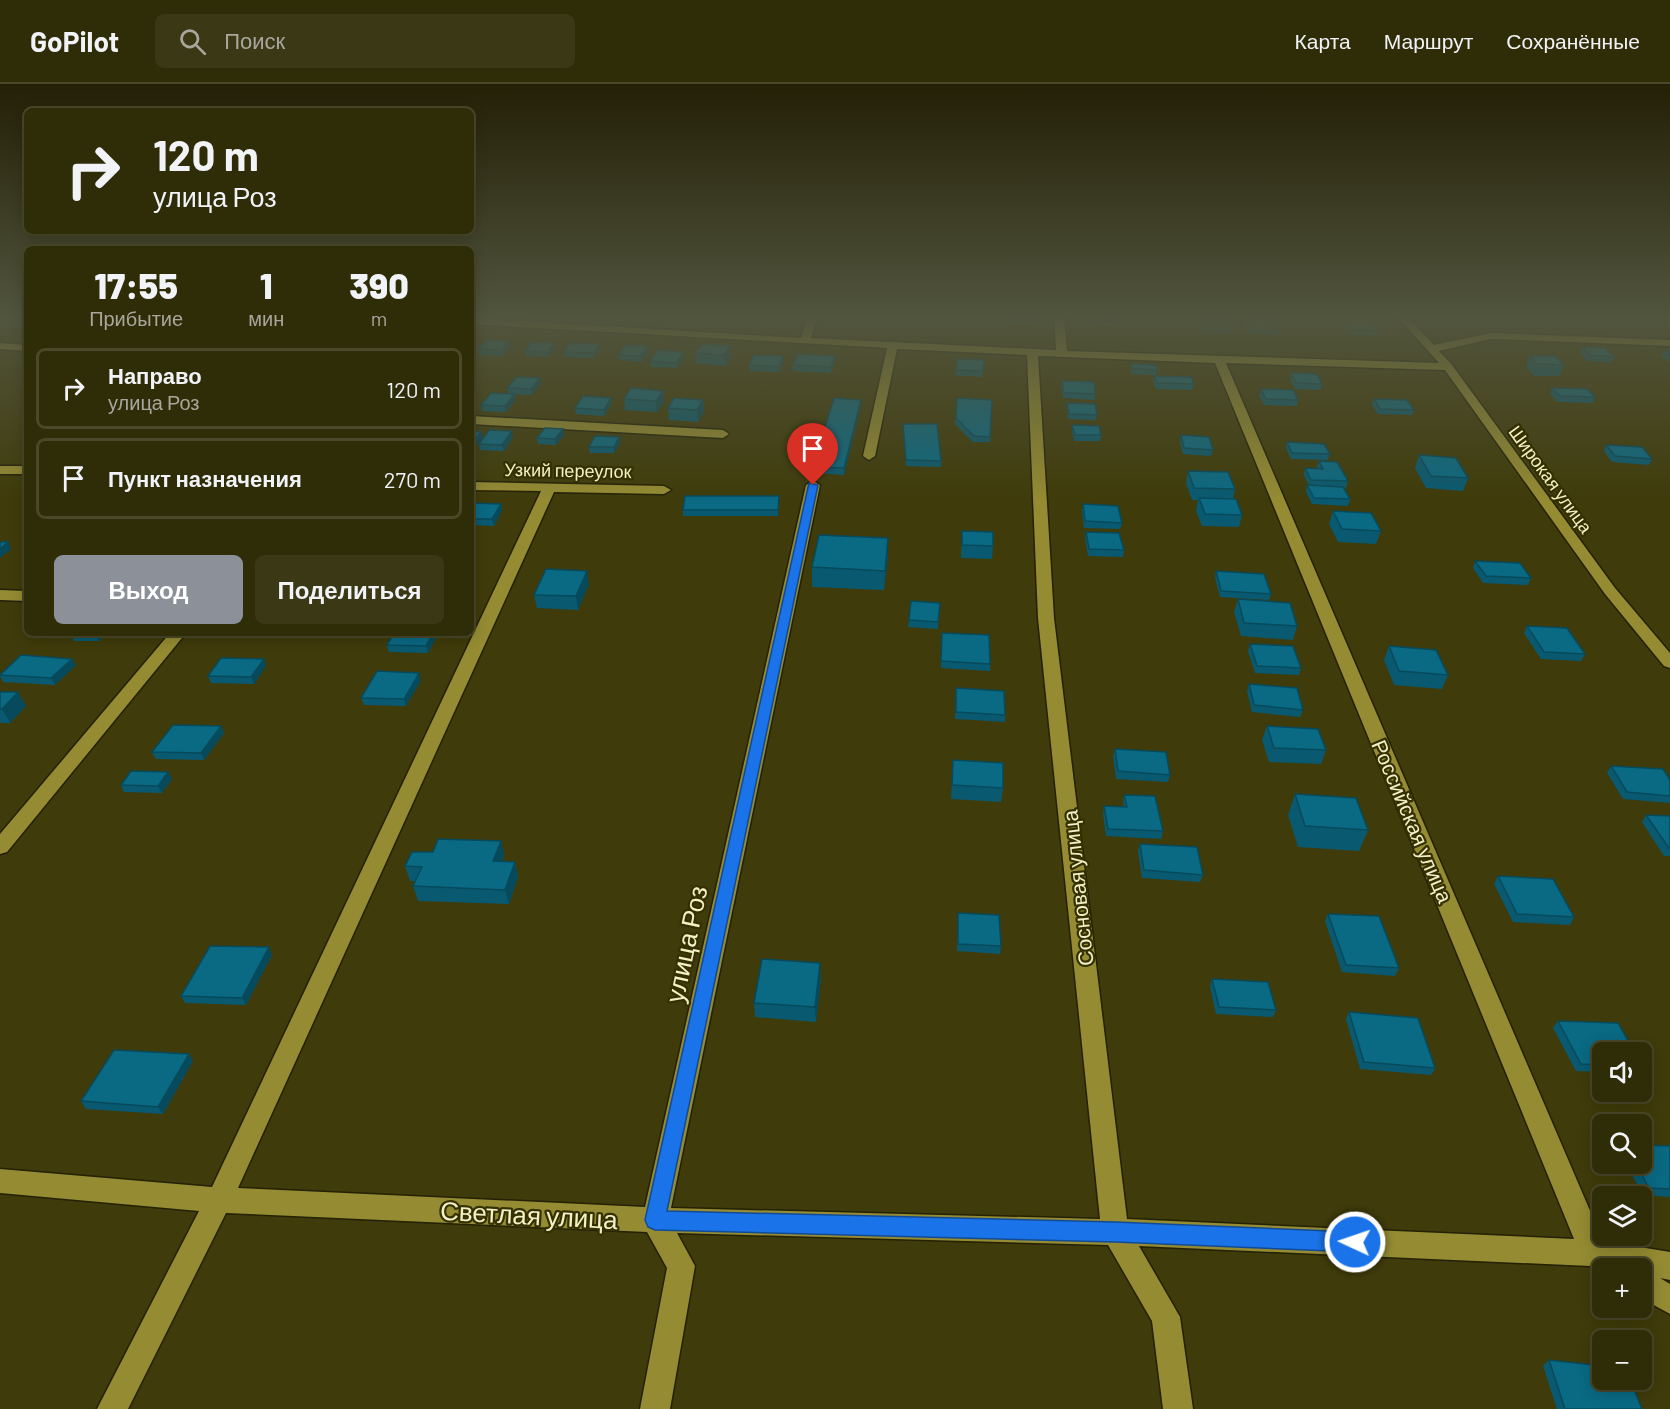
<!DOCTYPE html>
<html lang="ru">
<meta charset="utf-8">
<style>
body{margin:0;font-family:Barlow,sans-serif;background:#3b3816;color:#f1f3f6;height:100vh;display:flex;flex-direction:column;font-size:22px;white-space:nowrap}
*{box-sizing:border-box;margin:0}
p{font-size:20px;color:#a7a79c}
.icon{flex:none;width:33px;height:33px;fill:none;stroke:currentColor;stroke-width:2;stroke-linecap:round;stroke-linejoin:round}
.map{position:relative;flex:1;overflow:hidden}
.drawer{position:absolute;left:24px;top:162px;width:450px;height:390px;display:flex;flex-direction:column;background:#2f2c08;border-radius:9px;box-shadow:0 3px 15px #0003,0 0 0 2px #4a4829}
.drawer>*{flex:none}
.top-card{position:absolute;left:24px;top:24px;width:450px;height:126px;border-radius:9px;box-shadow:0 3px 15px #0003,0 0 0 2px #4a4829;background:#2f2c08;color:#f1f3f6;overflow:hidden}
.fabs{position:absolute;left:1592px;top:958px;display:grid;gap:12px}
.fabs a{display:grid;place-items:center;width:60px;height:60px;border-radius:9px;background:#2f2c08;box-shadow:0 3px 15px #0003,0 0 0 2px #4a4829;font-size:30px}
.pin{position:absolute;display:grid;place-items:center;width:51px;height:51px;color:#fff;margin:-62px -26px;border-radius:50% 50% 50% 0;rotate:-45deg;box-shadow:0 0 6px #0007}
.pin .icon{rotate:45deg}
.me{position:absolute;width:66px;margin:-33px;rotate:273deg;stroke-linejoin:round;filter:drop-shadow(0 0 4px #0008)}
.turn{display:flex;align-items:center;gap:21px;height:126px;padding:0 30px;font-size:27px}
.turn .icon{width:78px;height:78px;stroke-width:2.5}
.turn b{display:block;font-size:42px;line-height:51px}
.eta{display:flex;justify-content:space-evenly;align-items:center;height:102px;text-align:center}
.eta b{font-size:36px;font-weight:800;line-height:42px}
.button{display:flex;gap:12px;margin-top:auto;padding:12px 30px}
.button a{flex:1;height:69px;border-radius:9px;background:#8c9099;color:#fff;font-size:24px;font-weight:800;line-height:69px;text-align:center}
.button a+a{background:#3b3816;color:#f1f3f6}
ul{padding:0;list-style:none}
li{display:flex;align-items:center;gap:18px;height:81px;margin:0 12px 9px;padding:0 18px;border:3px solid #4a4829;border-radius:9px}
li div{flex:1}
li b{display:block;font-size:22px}
li em{font-style:normal}
header{display:flex;align-items:center;gap:36px;box-sizing:border-box;height:84px;padding:0 30px;background:#2f2c08;border-bottom:2px solid #4a4829}
header strong{font-size:28px}
nav{display:flex;gap:33px;margin-inline-start:auto;font-size:21px}
.search{width:420px;height:54px;background:#3b3816;display:flex;align-items:center;gap:15px;box-sizing:border-box;padding:0 21px;border-radius:9px;color:#a7a79c;font-size:22px}
.map>svg:first-child{display:block}
.lines{fill:none;stroke-linecap:round;stroke-linejoin:round}
.minor-casing{stroke:#242106;stroke-width:3}
.minor{fill:#948b32;fill-rule:evenodd}
.wall{fill:#095a71}
.shaded-wall{fill:#074a5c}
.building{fill:#0a6983;stroke:#074a5c;stroke-width:1.5}
.route{fill:#1a73e8;stroke:#114b97;stroke-width:1.5}
.labels{text-anchor:middle;dominant-baseline:central;stroke-width:4.5;stroke-linejoin:round;paint-order:stroke}
.far-street-label{font-size:18px;fill:#f4f0c6;stroke:#353000}
.street-label{font-size:21px;fill:#f4f0c6;stroke:#353000}
.near-street-label{font-size:26px;fill:#f4f0c6;stroke:#353000}
</style>
<header>
<strong>GoPilot</strong>
<div class="search"><svg class="icon" aria-label="search" viewBox="0 0 24 24"><circle cx="10" cy="10" r="6"/><path d="M15 15l6 6"/></svg>Поиск</div>
<nav><a>Карта</a><a>Маршрут</a><a>Сохранённые</a></nav>
</header>
<div class="map">
<svg width="1670" height="1325" viewBox="0 0 1670 1325">
<rect width="100%" height="100%" fill="#3f3b0a"/>
<g class="lines">
<g class="minor-casing">
<g id="minor">
<path d="M808 232H818L811 254 1056 266 1054 232H1064L1067 267 1439 279 1397 232H1407L1434 261 1491 249 1670 256V262L1491 255 1439 267 1452 281 1615 504 1670 569V584L1664 582 1605 510 1445 286 1226 279 1603 1157 1670 1168V1196L1660 1194 1670 1200V1230L1641 1214V1185H1602V1187L1590 1182 1139 1162 1180 1233 1193 1325H1163L1152 1237 1108 1161 677 1149 695 1182 670 1325H640L667 1184 647 1148 226 1129 128 1325H97L199 1127 0 1109V1085L212 1103 541 407 471 406V398L664 402 671 406 664 410 554 408 238 1104 645 1123 806 401 813 397 820 401 671 1124 1100 1135 1038 534 1027 271 897 265 875 372 869 376 863 372 887 264 471 240V234L801 254ZM1038 272 1215 279 1574 1155 1127 1135 1054 534Z"/>
<polygon points="0,259 27,261 27,267 0,265"/>
<polygon points="471,332 723,346 729,350 723,354 471,340"/>
<rect x="0" y="382" width="27" height="8"/>
<polygon points="0,506 27,507 27,517 0,516"/>
<polygon points="170,549 186,549 7,768 0,770 0,750"/>
</g>
</g>
<use href="#minor" class="minor"/>
</g>
<g class="wall">
<polygon points="1007,232 1036,232 1035,239 1007,238"/>
<polygon points="1091,232 1116,232 1117,237 1116,242 1091,241"/>
<polygon points="1201,232 1231,232 1234,239 1232,249 1203,248 1199,238"/>
<polygon points="1246,232 1278,232 1282,240 1280,251 1249,250 1244,240"/>
<polygon points="1345,237 1379,246 1377,252 1350,251 1343,242"/>
<polygon points="554,259 555,264 548,273 526,272 525,267"/>
<polygon points="600,260 600,266 594,274 564,273 563,268"/>
<polygon points="702,260 731,273 725,282 696,279 695,269"/>
<polygon points="511,262 503,272 479,271 478,265"/>
<polygon points="1582,263 1614,273 1611,278 1587,277 1580,268"/>
<polygon points="1664,266 1670,267 1670,278 1661,272"/>
<polygon points="649,268 642,278 619,276 618,271"/>
<polygon points="684,268 685,273 677,284 651,283 650,277"/>
<polygon points="1530,272 1564,281 1559,292 1534,292 1526,282"/>
<polygon points="984,276 982,293 955,291 956,286"/>
<polygon points="835,277 831,289 793,287 793,281"/>
<polygon points="784,278 779,288 749,287 749,281"/>
<polygon points="1132,280 1157,286 1156,291 1132,290 1131,285"/>
<polygon points="1291,289 1322,300 1321,306 1295,305 1290,295"/>
<polygon points="1154,292 1194,300 1192,306 1156,305 1153,298"/>
<polygon points="540,294 541,299 532,311 508,310 507,304"/>
<polygon points="1062,297 1095,310 1095,316 1063,314 1061,302"/>
<polygon points="1552,304 1595,313 1593,319 1558,318 1550,310"/>
<polygon points="1261,305 1298,316 1297,322 1264,321 1259,311"/>
<polygon points="663,307 664,318 657,328 625,326 624,315"/>
<polygon points="515,310 516,316 506,328 482,327 481,321"/>
<polygon points="674,314 703,316 704,327 698,338 669,336 668,324"/>
<polygon points="957,314 992,316 990,358 973,358 955,340"/>
<polygon points="1374,315 1414,326 1412,331 1378,330 1372,321"/>
<polygon points="612,319 604,332 576,330 575,324"/>
<polygon points="1067,319 1097,331 1096,336 1068,335 1067,324"/>
<polygon points="861,321 844,391 814,389 813,383"/>
<polygon points="903,340 941,377 941,383 906,382"/>
<polygon points="1072,341 1101,351 1100,357 1074,357 1072,347"/>
<polygon points="564,351 556,361 538,360 537,354"/>
<polygon points="1181,351 1213,366 1211,372 1183,370 1180,357"/>
<polygon points="513,353 504,367 480,366 479,360"/>
<polygon points="619,353 620,359 614,369 590,369 589,363"/>
<polygon points="1287,358 1330,370 1328,376 1291,375 1286,364"/>
<polygon points="1606,361 1652,375 1649,381 1612,378 1604,367"/>
<polygon points="1419,371 1468,394 1463,407 1426,404 1415,384"/>
<polygon points="1319,377 1348,397 1346,404 1344,403 1350,415 1348,422 1312,420 1306,408 1307,401 1309,401 1304,391 1305,384 1318,385 1317,384"/>
<polygon points="1188,387 1235,405 1233,415 1242,431 1239,443 1202,442 1196,427 1198,416 1192,416 1186,399"/>
<polygon points="779,412 778,432 683,432 683,426"/>
<polygon points="471,419 501,420 502,426 494,442 471,441"/>
<polygon points="1083,420 1122,439 1120,445 1084,444 1082,427"/>
<polygon points="1333,427 1381,447 1376,460 1338,458 1329,440"/>
<polygon points="962,447 993,462 992,475 961,474"/>
<polygon points="1086,448 1124,466 1123,473 1088,472 1085,454"/>
<polygon points="888,454 888,473 884,506 812,503 812,483"/>
<polygon points="1475,477 1531,494 1528,501 1483,499 1473,484"/>
<polygon points="1216,487 1271,510 1269,516 1220,513 1215,494"/>
<polygon points="589,500 578,526 537,524 534,511"/>
<polygon points="1238,515 1297,542 1293,556 1241,552 1234,528"/>
<polygon points="940,519 938,545 908,543 909,536"/>
<polygon points="1527,542 1585,570 1581,577 1541,575 1524,549"/>
<polygon points="106,549 99,557 74,557 71,550"/>
<polygon points="394,549 437,549 438,550 428,569 389,568 387,561"/>
<polygon points="942,549 990,580 990,587 941,584"/>
<polygon points="1250,560 1301,584 1299,591 1255,589 1248,567"/>
<polygon points="1389,562 1448,591 1442,605 1394,601 1384,576"/>
<polygon points="264,575 266,582 254,600 211,599 208,592"/>
<polygon points="76,581 55,601 3,598 0,592 0,590"/>
<polygon points="421,596 406,622 364,621 361,614"/>
<polygon points="1249,600 1303,626 1300,633 1252,628 1247,607"/>
<polygon points="956,604 1005,631 1005,638 955,635"/>
<polygon points="0,608 18,608 26,622 10,639 0,639"/>
<polygon points="221,642 224,649 204,676 156,675 152,668"/>
<polygon points="1267,642 1326,666 1321,680 1269,678 1262,656"/>
<polygon points="1115,665 1170,691 1168,698 1116,695 1113,672"/>
<polygon points="953,676 1003,704 1001,718 951,715"/>
<polygon points="1611,682 1670,696 1670,719 1623,715 1607,689"/>
<polygon points="168,688 172,695 162,709 124,708 121,701"/>
<polygon points="1295,710 1368,746 1359,767 1298,763 1288,731"/>
<polygon points="1124,711 1163,747 1161,755 1106,752 1103,730 1104,722 1124,723 1123,718"/>
<polygon points="1646,731 1670,732 1670,772 1664,772 1642,738"/>
<polygon points="501,757 504,771 502,778 515,778 518,793 509,820 418,817 413,802 416,797 410,797 405,782 433,768"/>
<polygon points="1140,760 1203,791 1200,798 1142,794 1138,767"/>
<polygon points="1498,792 1574,833 1570,841 1513,838 1494,800"/>
<polygon points="958,829 1001,862 1000,870 957,867"/>
<polygon points="1328,830 1399,884 1395,892 1342,888 1325,837"/>
<polygon points="272,871 246,921 185,919 181,912"/>
<polygon points="821,894 816,938 755,933 754,919"/>
<polygon points="1212,895 1276,926 1273,933 1216,930 1210,903"/>
<polygon points="1349,928 1435,984 1431,991 1360,985 1346,935"/>
<polygon points="1558,937 1602,969 1602,988 1576,987 1553,944"/>
<polygon points="193,977 163,1030 86,1025 81,1017"/>
<polygon points="1670,1062 1670,1113 1643,1111 1626,1080 1641,1080"/>
<polygon points="1549,1276 1642,1325 1557,1325 1543,1282"/>
</g>
<g class="shaded-wall">
<polygon points="510,257 511,262 503,272 502,266"/>
<polygon points="554,259 555,264 548,273 547,268"/>
<polygon points="600,260 600,266 594,274 593,269"/>
<polygon points="648,262 649,268 642,278 641,272"/>
<polygon points="731,262 731,273 725,282 724,271"/>
<polygon points="684,268 685,273 677,284 676,279"/>
<polygon points="783,272 784,278 779,288 779,283"/>
<polygon points="835,272 835,277 831,289 831,283"/>
<polygon points="540,294 541,299 532,311 531,305"/>
<polygon points="663,307 664,318 657,328 656,317"/>
<polygon points="515,310 516,316 506,328 505,322"/>
<polygon points="611,314 612,319 604,332 604,326"/>
<polygon points="703,316 704,327 698,338 697,326"/>
<polygon points="861,316 861,321 844,391 844,384"/>
<polygon points="563,345 564,351 556,361 555,355"/>
<polygon points="512,347 513,353 504,367 502,361"/>
<polygon points="481,348 483,354 471,367 471,360"/>
<polygon points="619,353 620,359 614,369 614,363"/>
<polygon points="501,420 502,426 494,442 492,435"/>
<polygon points="888,454 888,473 884,506 885,487"/>
<polygon points="8,458 11,465 0,474 0,465"/>
<polygon points="587,487 589,500 578,526 576,512"/>
<polygon points="97,549 106,549 99,557 95,551"/>
<polygon points="433,549 437,549 438,550 428,569 426,562"/>
<polygon points="72,575 76,581 55,601 51,594"/>
<polygon points="264,575 266,582 254,600 251,593"/>
<polygon points="419,589 421,596 406,622 404,615"/>
<polygon points="18,608 26,622 10,639 2,625"/>
<polygon points="221,642 224,649 204,676 201,669"/>
<polygon points="168,688 172,695 162,709 158,702"/>
<polygon points="501,757 504,771 497,792 493,777"/>
<polygon points="515,778 518,793 509,820 505,806"/>
<polygon points="269,863 272,871 246,921 242,914"/>
<polygon points="820,879 821,894 816,938 815,923"/>
<polygon points="189,970 193,977 163,1030 158,1023"/>
</g>
<g class="building">
<polygon points="1092,232 1116,232 1117,237 1092,236"/>
<polygon points="1203,232 1231,232 1234,239 1205,238"/>
<polygon points="1247,232 1278,232 1282,240 1251,239"/>
<polygon points="1345,237 1372,237 1379,246 1351,246"/>
<polygon points="487,256 510,257 502,266 478,265"/>
<polygon points="532,258 554,259 547,268 525,267"/>
<polygon points="570,259 600,260 593,269 563,268"/>
<polygon points="702,260 731,262 724,271 695,269"/>
<polygon points="626,261 648,262 641,272 618,271"/>
<polygon points="1582,263 1605,264 1614,273 1590,271"/>
<polygon points="658,266 684,268 676,279 650,277"/>
<polygon points="1664,266 1670,267 1670,271"/>
<polygon points="798,270 835,272 831,283 793,281"/>
<polygon points="754,271 783,272 779,283 749,281"/>
<polygon points="1530,272 1555,272 1564,281 1538,280"/>
<polygon points="957,275 984,276 983,287 956,286"/>
<polygon points="1132,280 1156,281 1157,286 1132,284"/>
<polygon points="1291,289 1317,290 1322,300 1296,299"/>
<polygon points="1154,292 1191,293 1194,300 1157,299"/>
<polygon points="517,293 540,294 531,305 507,304"/>
<polygon points="1062,297 1094,298 1095,310 1064,309"/>
<polygon points="631,304 663,307 656,317 624,315"/>
<polygon points="1552,304 1587,305 1595,313 1560,312"/>
<polygon points="1261,305 1293,306 1298,316 1266,315"/>
<polygon points="491,309 515,310 505,322 481,321"/>
<polygon points="583,312 611,314 604,326 575,324"/>
<polygon points="674,314 703,316 697,326 668,324"/>
<polygon points="834,314 861,316 844,384 813,383"/>
<polygon points="957,314 992,316 990,353 974,352 956,334"/>
<polygon points="1374,315 1407,316 1414,326 1380,325"/>
<polygon points="1067,319 1095,320 1097,331 1069,330"/>
<polygon points="903,340 937,340 941,377 906,376"/>
<polygon points="1072,341 1099,342 1101,351 1075,351"/>
<polygon points="545,344 563,345 555,355 537,354"/>
<polygon points="489,346 512,347 502,361 479,360"/>
<polygon points="471,347 481,348 471,360"/>
<polygon points="1181,351 1209,353 1213,366 1184,364"/>
<polygon points="595,352 619,353 614,363 589,363"/>
<polygon points="1287,358 1324,360 1330,370 1292,369"/>
<polygon points="1606,361 1642,363 1652,375 1615,372"/>
<polygon points="1419,371 1456,374 1468,394 1431,392"/>
<polygon points="1319,377 1337,378 1348,397 1311,396 1305,384 1323,385"/>
<polygon points="1188,387 1228,388 1235,405 1194,404"/>
<polygon points="1307,401 1343,403 1350,415 1314,414"/>
<polygon points="685,412 779,412 778,426 683,426"/>
<polygon points="1199,414 1236,415 1242,431 1205,430"/>
<polygon points="471,419 501,420 492,435 471,435"/>
<polygon points="1083,420 1118,422 1122,439 1085,437"/>
<polygon points="1333,427 1371,429 1381,447 1342,445"/>
<polygon points="962,447 993,448 993,462 962,461"/>
<polygon points="1086,448 1119,449 1124,466 1089,465"/>
<polygon points="819,451 888,454 885,487 812,483"/>
<polygon points="0,458 8,458 0,465"/>
<polygon points="1475,477 1520,479 1531,494 1486,492"/>
<polygon points="546,485 587,487 576,512 534,511"/>
<polygon points="1216,487 1264,490 1271,510 1221,507"/>
<polygon points="1238,515 1290,519 1297,542 1244,539"/>
<polygon points="911,517 940,519 938,538 909,536"/>
<polygon points="1527,542 1567,544 1585,570 1544,568"/>
<polygon points="71,549 97,549 95,551 71,550"/>
<polygon points="394,549 433,549 426,562 387,561"/>
<polygon points="942,549 989,551 990,580 941,577"/>
<polygon points="1250,560 1293,562 1301,584 1257,582"/>
<polygon points="1389,562 1436,566 1448,591 1399,587"/>
<polygon points="21,571 72,575 51,594 0,591"/>
<polygon points="221,574 264,575 251,593 208,592"/>
<polygon points="377,587 419,589 404,615 361,614"/>
<polygon points="1249,600 1297,604 1303,626 1254,621"/>
<polygon points="956,604 1004,607 1005,631 956,628"/>
<polygon points="0,608 18,608 2,625 0,625"/>
<polygon points="173,641 221,642 201,669 152,668"/>
<polygon points="1267,642 1318,645 1326,666 1274,664"/>
<polygon points="1115,665 1166,668 1170,691 1118,687"/>
<polygon points="953,676 1003,679 1003,704 952,701"/>
<polygon points="1611,682 1663,685 1670,696 1670,712 1627,708"/>
<polygon points="131,687 168,688 158,702 121,701"/>
<polygon points="1295,710 1356,714 1368,746 1305,742"/>
<polygon points="1124,711 1155,712 1163,747 1108,745 1104,722 1127,723"/>
<polygon points="1646,731 1670,732 1670,764 1669,764"/>
<polygon points="438,755 501,757 493,777 515,778 505,806 413,802 422,783 405,782 412,768 433,768"/>
<polygon points="1140,760 1197,763 1203,791 1144,786"/>
<polygon points="1498,792 1553,795 1574,833 1517,830"/>
<polygon points="958,829 999,831 1001,862 958,860"/>
<polygon points="1328,830 1379,832 1399,884 1346,881"/>
<polygon points="210,862 269,863 242,914 181,912"/>
<polygon points="762,875 820,879 815,923 754,919"/>
<polygon points="1212,895 1268,898 1276,926 1219,923"/>
<polygon points="1349,928 1418,934 1435,984 1364,978"/>
<polygon points="1558,937 1618,939 1635,969 1602,969 1602,981 1581,980"/>
<polygon points="114,966 189,970 158,1023 81,1017"/>
<polygon points="1641,1061 1670,1062 1670,1105 1649,1104 1636,1080 1641,1080"/>
<polygon points="1549,1276 1602,1282 1602,1296 1630,1296 1642,1325 1565,1325"/>
</g>
<linearGradient id="sky" x2="0" y2="1"><stop stop-color="#232006"/><stop offset="0.56" stop-color="#52553e"/><stop offset="1" stop-color="#52553e" stop-opacity="0"/></linearGradient>
<rect width="1670" height="417" fill="url(#sky)"/>
<polygon class="route" points="809,399 818,401 667,1127 1115,1138 1355,1148 1362,1151 1365,1158 1362,1166 1355,1168 1115,1158 655,1146 648,1143 645,1136"/>
<g class="labels">
<g class="far-street-label">
<text transform="translate(568 386) rotate(1)">Узкий переулок</text>
<text transform="translate(1551 395) rotate(54)">Широкая улица</text>
</g>
<g class="street-label">
<text transform="translate(1413 737) rotate(67)">Российская улица</text>
<text transform="translate(1077 804) rotate(-96)">Сосновая улица</text>
</g>
<g class="near-street-label">
<text transform="translate(685 860) rotate(-78)">улица Роз</text>
<text transform="translate(529 1130) rotate(3)">Светлая улица</text>
</g>
</g>
</svg>
<div class="fabs">
<a><svg class="icon" aria-label="sound" viewBox="0 0 24 24"><path d="M4 9h4l5-4v14l-5-4H4zM17 9q2 3 0 6"/></svg></a>
<a><svg class="icon" aria-label="search" viewBox="0 0 24 24"><circle cx="10" cy="10" r="6"/><path d="M15 15l6 6"/></svg></a>
<a><svg class="icon" aria-label="layers" viewBox="0 0 24 24"><path d="M12 4l9 5-9 5-9-5zM3 14l9 5 9-5"/></svg></a>
<a>+</a>
<a>−</a>
</div>
<div class="pin" style="left:813px;top:401px;background:#d93025"><svg class="icon" aria-label="arrive" viewBox="0 0 24 24"><path d="M6 21V4h12l-3 4 3 4H6"/></svg></div>
<svg class="me" style="left:1355px;top:1158px" viewBox="-20 -20 40 40"><circle r="17" fill="#1a73e8" stroke="#fff" stroke-width="3"/><path d="M0-11L8 9 0 5-8 9z" fill="#fff"/></svg>
<div class="top-card">
<div class="turn"><svg class="icon" aria-label="right" viewBox="0 0 24 24"><path d="M7 20v-9h11M14 6l5 5-5 5"/></svg><div><b>120 m</b>улица Роз</div></div>
</div>
<section class="drawer">
<div class="eta">
<div><b>17:55</b><p>Прибытие</p></div>
<div><b>1</b><p>мин</p></div>
<div><b>390</b><p>m</p></div>
</div>
<ul>
<li><svg class="icon" aria-label="right" viewBox="0 0 24 24"><path d="M7 20v-9h11M14 6l5 5-5 5"/></svg><div><b>Направо</b><p>улица Роз</p></div><em>120 m</em></li>
<li><svg class="icon" aria-label="arrive" viewBox="0 0 24 24"><path d="M6 21V4h12l-3 4 3 4H6"/></svg><div><b>Пункт назначения</b></div><em>270 m</em></li>
</ul>
<div class="button"><a>Выход</a><a>Поделиться</a></div>
</section>
</div>
